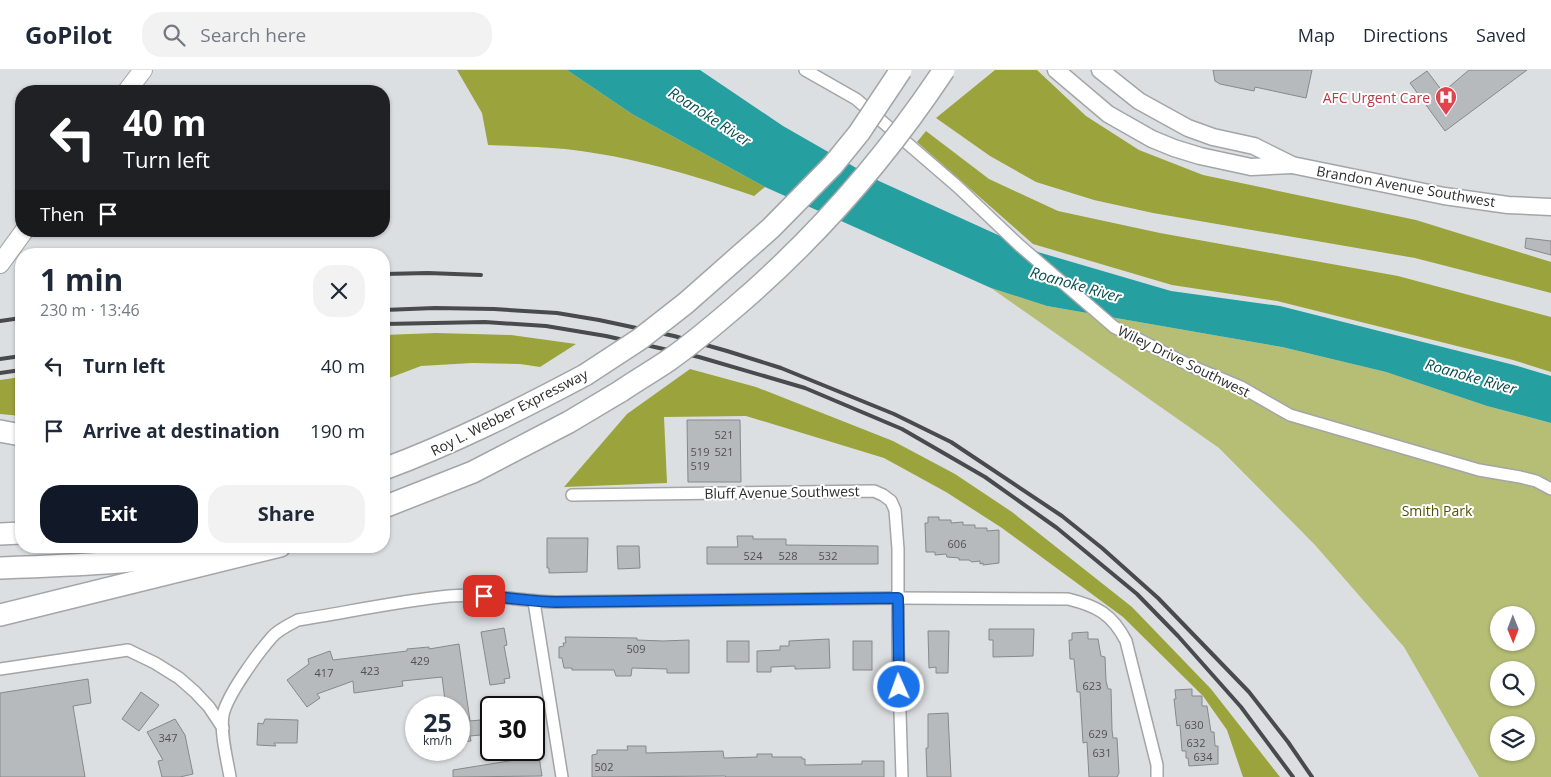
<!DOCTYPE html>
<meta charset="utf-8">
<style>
body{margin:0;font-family:"Open Sans",sans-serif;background:#f2f2f3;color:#1f2937;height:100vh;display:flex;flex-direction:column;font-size:19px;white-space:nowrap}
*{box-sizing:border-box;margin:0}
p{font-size:16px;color:#747a83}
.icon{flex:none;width:28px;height:28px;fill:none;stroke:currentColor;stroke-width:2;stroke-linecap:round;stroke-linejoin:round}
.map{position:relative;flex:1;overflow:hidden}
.panel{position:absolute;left:15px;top:178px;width:375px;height:305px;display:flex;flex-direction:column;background:#fff;border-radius:20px;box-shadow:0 1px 4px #0004}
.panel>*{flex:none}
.top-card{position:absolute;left:15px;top:15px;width:375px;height:152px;border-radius:20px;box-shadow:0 1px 4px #0004;background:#202124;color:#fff;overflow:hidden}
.needle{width:32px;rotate:179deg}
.buttons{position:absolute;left:1490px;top:536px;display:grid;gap:10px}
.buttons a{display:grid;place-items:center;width:45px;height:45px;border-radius:50%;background:#fff;box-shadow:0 1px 4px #0004;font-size:25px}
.speed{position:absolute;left:405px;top:626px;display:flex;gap:10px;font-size:25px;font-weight:700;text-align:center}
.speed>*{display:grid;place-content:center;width:65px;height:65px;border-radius:50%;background:#fff;box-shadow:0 1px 4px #0004;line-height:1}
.speed small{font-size:12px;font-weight:400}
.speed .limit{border:2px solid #111;border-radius:8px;background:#fff;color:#111}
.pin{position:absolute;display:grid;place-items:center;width:42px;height:42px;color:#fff;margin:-21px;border-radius:10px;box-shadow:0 2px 8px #0006}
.me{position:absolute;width:55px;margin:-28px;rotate:358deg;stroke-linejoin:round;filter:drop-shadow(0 0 4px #0008)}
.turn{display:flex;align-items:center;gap:18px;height:105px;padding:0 25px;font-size:22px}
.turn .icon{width:65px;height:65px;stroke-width:2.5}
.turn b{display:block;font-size:35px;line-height:42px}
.then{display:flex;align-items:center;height:48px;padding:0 25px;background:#0003;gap:10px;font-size:19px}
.round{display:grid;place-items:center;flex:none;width:52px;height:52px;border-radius:20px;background:#f2f2f3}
.summary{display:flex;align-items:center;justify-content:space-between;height:85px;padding:0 25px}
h1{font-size:30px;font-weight:700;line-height:38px}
.primary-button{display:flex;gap:10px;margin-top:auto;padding:10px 25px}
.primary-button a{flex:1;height:58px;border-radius:20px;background:#111827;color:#fff;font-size:20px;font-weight:700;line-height:58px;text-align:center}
.primary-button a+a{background:#f2f2f3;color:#1f2937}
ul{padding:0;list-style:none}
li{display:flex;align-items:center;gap:15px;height:65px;padding:0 25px}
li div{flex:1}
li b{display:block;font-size:19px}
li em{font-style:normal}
header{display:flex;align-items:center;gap:30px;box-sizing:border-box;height:70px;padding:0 25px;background:#fff;border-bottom:1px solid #e0e1e3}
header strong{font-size:24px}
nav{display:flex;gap:28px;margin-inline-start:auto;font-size:18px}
.search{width:350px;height:45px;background:#f2f2f3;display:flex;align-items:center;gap:12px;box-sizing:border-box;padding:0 18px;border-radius:20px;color:#747a83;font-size:19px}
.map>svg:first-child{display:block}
.green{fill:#b6be76;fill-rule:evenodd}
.forest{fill:#9ba33c}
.water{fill:#259fa0}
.building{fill:#b7babc;stroke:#86898a}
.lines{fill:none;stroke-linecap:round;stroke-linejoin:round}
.minor-casing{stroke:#a3a5a7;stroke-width:14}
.secondary-casing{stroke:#a3a5a7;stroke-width:19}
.primary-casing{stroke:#a3a5a7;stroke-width:20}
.motorway-casing{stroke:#a3a5a7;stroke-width:24}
.minor{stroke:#fff;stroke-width:11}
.secondary{stroke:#fff;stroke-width:16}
.primary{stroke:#fff;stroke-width:18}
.motorway{stroke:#fff;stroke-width:21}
.rail{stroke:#494a4b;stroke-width:4}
.motorway-bridge-casing{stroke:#a3a5a7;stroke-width:24;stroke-linecap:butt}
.motorway-bridge{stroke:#fff;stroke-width:21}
.route-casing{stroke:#114b97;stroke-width:12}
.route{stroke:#1a73e8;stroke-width:9}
.labels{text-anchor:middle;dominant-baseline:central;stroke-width:4;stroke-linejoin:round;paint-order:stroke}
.number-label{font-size:11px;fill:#4f5051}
.health-label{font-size:14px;fill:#be3a42;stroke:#fff;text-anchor:end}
.street-label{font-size:14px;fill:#2c2d2d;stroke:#fff}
.park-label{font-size:14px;fill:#505506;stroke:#fff}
.water-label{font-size:15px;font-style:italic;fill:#0a4f4f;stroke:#fff}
</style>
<header>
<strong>GoPilot</strong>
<div class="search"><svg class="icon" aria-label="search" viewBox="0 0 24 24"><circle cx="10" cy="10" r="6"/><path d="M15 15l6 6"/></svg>Search here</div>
<nav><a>Map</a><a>Directions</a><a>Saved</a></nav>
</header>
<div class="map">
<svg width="1551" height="707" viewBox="0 0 1551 707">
<rect width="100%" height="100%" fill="#dcdfe1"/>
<path class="green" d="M991 218 1047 236 1282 277 1386 302 1487 336 1551 353V707H1479L1404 577 1315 475 1219 378ZM1499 545H1526V572H1499ZM1499 600H1526V628H1499ZM1499 655H1526V682H1499Z"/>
<g class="forest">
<path d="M457 0H567L632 44 765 117 754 126C693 105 630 86 565 79 540 77 514 76 488 75L482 43Z"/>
<polygon points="995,0 1037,0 1086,46 1139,80 1203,105 1416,150 1551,192 1551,223 1415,188 1153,143 1094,130 1036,112 990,86 936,48"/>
<polygon points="926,61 989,109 1058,141 1160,163 1398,206 1551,247 1551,302 1513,290 1277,231 1172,215 1033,174 917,72"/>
<polygon points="436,263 511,265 576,274 540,297 520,294 472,293 421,296 384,310 384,265"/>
<polygon points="690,299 756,317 893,371 955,404 1012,442 1132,537 1211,619 1280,707 1243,707 1227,660 1203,626 1123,547 1002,458 946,422 884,388 746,346 664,347 667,413 564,417 627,344"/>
<polygon points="21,307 21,346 0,344 0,310"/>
</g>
<polygon class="water" points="567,0 700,0 783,56 879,111 1031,180 1171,221 1280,236 1514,295 1551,306 1551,353 1487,336 1386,302 1282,277 1047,236 991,218 765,117 632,44"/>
<g class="building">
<polygon points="1213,0 1312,0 1306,28 1255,17 1254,21 1220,14 1215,11"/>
<polygon points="1469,0 1527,0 1445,61 1410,13 1427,1 1443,22"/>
<polygon points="1526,168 1551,171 1551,185 1525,178"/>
<polygon points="687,350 740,350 741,412 688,412"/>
<polygon points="928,447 939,447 939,450 951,450 951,453 963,452 963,455 975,455 975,458 987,458 987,461 999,460 999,493 983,495 983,493 980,494 980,491 972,492 969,490 959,490 959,488 947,487 946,484 935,485 935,482 926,482 925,453 928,453"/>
<polygon points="737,466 753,466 753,469 786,469 786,475 878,476 878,494 707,494 707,477 738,477"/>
<polygon points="547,468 588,468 587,502 549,503 549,498 547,498"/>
<polygon points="617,476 639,476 640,498 618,499"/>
<polygon points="504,558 507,575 504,576 510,608 504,609 505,613 490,615 481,562"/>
<polygon points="989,559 1034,559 1033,586 993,587 993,570 989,570"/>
<polygon points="928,561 949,561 948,603 936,603 936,597 929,598"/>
<polygon points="1088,562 1088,569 1098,569 1101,586 1105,587 1106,611 1108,619 1111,619 1112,660 1113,668 1117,668 1119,703 1117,707 1089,707 1087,672 1083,673 1080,622 1077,622 1074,589 1070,589 1069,570 1072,570 1072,563"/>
<polygon points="565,567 637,568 637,570 663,571 689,570 689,603 667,603 667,599 632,598 631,606 616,606 614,600 572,600 572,598 564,598 562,588 559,588 559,577 564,576 563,573 566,573"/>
<polygon points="829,569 830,598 795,599 795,596 771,597 771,602 757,602 757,581 780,580 780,576 789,576 789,571"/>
<rect x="727" y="571" width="22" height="21"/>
<rect x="853" y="571" width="19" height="29"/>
<polygon points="459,574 470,651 491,649 491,664 470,666 471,671 459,672 459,638 446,638 442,607 402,611 403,616 354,623 353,611 317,624 320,628 307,637 287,610 309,594 308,589 330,581 333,590 407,581 407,579 429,577 429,579"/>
<polygon points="88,609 91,633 73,636 85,707 0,707 0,623"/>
<polygon points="1192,619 1192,626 1202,626 1202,636 1207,636 1211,662 1214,662 1215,676 1218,676 1218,694 1189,696 1188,688 1186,688 1186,681 1182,681 1180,655 1177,656 1174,629 1176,629 1175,620"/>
<polygon points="141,622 159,635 139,661 122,649"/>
<polygon points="948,643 951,707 927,707 926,678 928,678 928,644"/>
<polygon points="175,649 185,665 193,704 180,707 162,707 158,691 163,690 147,662"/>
<polygon points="265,649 298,650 297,673 274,673 276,676 257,675 258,653 263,654"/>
<polygon points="627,676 646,676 646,683 723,681 724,688 757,687 757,684 772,684 772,687 802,687 802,689 805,689 805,695 862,694 862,691 884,691 884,707 726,707 725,706 592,707 592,685 597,684 597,680 628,680"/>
<polygon points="513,680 538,680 542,706 453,707 453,700 515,690"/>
</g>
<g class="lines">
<g class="minor-casing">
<g id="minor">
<polyline points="805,0 856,29 958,117 1019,175 1114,257 1191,296 1241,317 1290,345 1479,400 1520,407 1536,411 1551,419"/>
<polyline points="572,425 874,421 883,425 891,431 895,440 898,479 898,578 902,707"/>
<polyline points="534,532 562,707"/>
<polyline points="0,599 128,580 155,593 179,608 195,622 209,637 223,658"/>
<path d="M230 707C227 689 220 663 223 645 227 625 258 583 272 567 279 559 289 555 298 550 348 542 399 531 449 526 485 523 520 531 556 532L898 528 1068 529C1097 536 1112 544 1126 571L1157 695V707"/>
</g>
</g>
<g class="secondary-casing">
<g id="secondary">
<polyline points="1056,0 1108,44 1152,69 1174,78 1200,86 1251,97 1292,95"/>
<polyline points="1100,0 1139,31 1188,58 1213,67 1254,76 1292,95 1444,126 1508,135 1551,137"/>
</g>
</g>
<g class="primary-casing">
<g id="primary">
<polyline points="127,21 143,0"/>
<polyline points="0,194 24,161"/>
</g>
</g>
<g class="motorway-casing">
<g id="motorway">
<polyline points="0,361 21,365"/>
<path d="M384 399C454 373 519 340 585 305"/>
<polyline points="384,437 473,402 569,352 621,321"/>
<polyline points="0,464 21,463"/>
<path d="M0 498C74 495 149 493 221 479"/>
<polyline points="0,545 280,476"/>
</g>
</g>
<use href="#minor" class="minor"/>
<use href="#secondary" class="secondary"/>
<use href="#primary" class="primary"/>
<use href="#motorway" class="motorway"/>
<g class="rail">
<polyline points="384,204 428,203 481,205"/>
<polyline points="384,240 435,238 494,239 557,243 599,250 674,266 727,281 781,298 894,344 951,372 1062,446 1102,478 1158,528 1249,622 1288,672 1312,707"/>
<polyline points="0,251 21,248"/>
<polyline points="384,254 485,252 546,256 606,266 699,287 805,318 902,359 985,407 1057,458 1137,524 1178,566 1241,637 1293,707"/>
<polyline points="0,289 21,286"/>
<polyline points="0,303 21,300"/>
</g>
<g class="motorway-bridge-casing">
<g id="motorway-bridge">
<polyline points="585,305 640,269 686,233 771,158 833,95 859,63 901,0"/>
<path d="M621 321C637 310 653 301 669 290 692 274 713 256 734 238 815 169 885 89 944 0"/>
</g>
</g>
<use href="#motorway-bridge" class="motorway-bridge"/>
</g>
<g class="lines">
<g class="route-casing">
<path id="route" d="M484 526C508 527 532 532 556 532L898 528 899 617"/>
</g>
<use href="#route" class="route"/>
</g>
<defs>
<g id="hospital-pin" transform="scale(1.125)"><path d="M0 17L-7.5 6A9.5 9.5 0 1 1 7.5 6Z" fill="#e0444e" stroke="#fff"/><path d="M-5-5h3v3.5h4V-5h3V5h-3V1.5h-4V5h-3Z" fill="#fff"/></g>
</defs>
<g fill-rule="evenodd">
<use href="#hospital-pin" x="1446" y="27"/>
</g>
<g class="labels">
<g class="number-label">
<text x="724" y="364">521</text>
<text x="700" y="381">519</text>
<text x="724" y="381">521</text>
<text x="700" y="395">519</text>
<text x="957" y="473">606</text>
<text x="753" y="485">524</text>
<text x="788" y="485">528</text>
<text x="828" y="485">532</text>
<text x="636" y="578">509</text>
<text x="420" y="590">429</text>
<text x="370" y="600">423</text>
<text x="324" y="602">417</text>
<text x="1092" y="615">623</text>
<text x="1194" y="654">630</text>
<text x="1098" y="663">629</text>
<text x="168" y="667">347</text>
<text x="1196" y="672">632</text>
<text x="1102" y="682">631</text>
<text x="1203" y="686">634</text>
<text x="604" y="696">502</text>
</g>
<g class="health-label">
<text x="1430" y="27">AFC Urgent Care</text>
</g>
<g class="street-label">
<text transform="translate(1406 116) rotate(10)">Brandon Avenue Southwest</text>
<text transform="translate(1184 291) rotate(26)">Wiley Drive Southwest</text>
<text transform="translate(509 342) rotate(-27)">Roy L. Webber Expressway</text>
<text transform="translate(782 422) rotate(-1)">Bluff Avenue Southwest</text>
</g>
<g class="park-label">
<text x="1437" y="440">Smith Park</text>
</g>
<g class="water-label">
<text transform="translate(710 46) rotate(33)">Roanoke River</text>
<text transform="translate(1076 214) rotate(16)">Roanoke River</text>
<text transform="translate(1471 306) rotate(16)">Roanoke River</text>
</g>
</g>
</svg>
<div class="buttons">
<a><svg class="needle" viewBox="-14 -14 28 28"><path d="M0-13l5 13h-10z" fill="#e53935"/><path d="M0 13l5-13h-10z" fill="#747a83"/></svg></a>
<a><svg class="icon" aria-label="search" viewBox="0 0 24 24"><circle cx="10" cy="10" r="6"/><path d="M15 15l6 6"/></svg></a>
<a><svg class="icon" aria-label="layers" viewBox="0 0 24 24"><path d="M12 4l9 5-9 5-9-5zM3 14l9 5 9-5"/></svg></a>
</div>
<div class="speed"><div>25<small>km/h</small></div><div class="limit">30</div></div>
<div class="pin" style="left:484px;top:526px;background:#d93025"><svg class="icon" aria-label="arrive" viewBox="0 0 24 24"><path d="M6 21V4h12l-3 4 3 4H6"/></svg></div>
<svg class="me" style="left:899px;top:617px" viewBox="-20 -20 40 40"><circle r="17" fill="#1a73e8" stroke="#fff" stroke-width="3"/><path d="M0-11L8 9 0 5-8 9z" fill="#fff"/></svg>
<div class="top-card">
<div class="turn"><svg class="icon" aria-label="left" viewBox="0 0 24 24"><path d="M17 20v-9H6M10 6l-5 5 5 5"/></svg><div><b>40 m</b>Turn left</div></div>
<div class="then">Then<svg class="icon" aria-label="arrive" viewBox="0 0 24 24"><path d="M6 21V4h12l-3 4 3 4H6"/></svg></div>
</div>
<section class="panel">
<div class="summary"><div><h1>1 min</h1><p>230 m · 13:46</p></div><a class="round"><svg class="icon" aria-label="close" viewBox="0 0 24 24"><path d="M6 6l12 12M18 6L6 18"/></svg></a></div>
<ul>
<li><svg class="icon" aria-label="left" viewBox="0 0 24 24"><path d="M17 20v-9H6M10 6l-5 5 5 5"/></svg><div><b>Turn left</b></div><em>40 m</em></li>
<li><svg class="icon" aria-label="arrive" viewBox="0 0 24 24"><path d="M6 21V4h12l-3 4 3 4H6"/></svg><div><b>Arrive at destination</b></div><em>190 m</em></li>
</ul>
<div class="primary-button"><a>Exit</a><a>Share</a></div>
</section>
</div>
